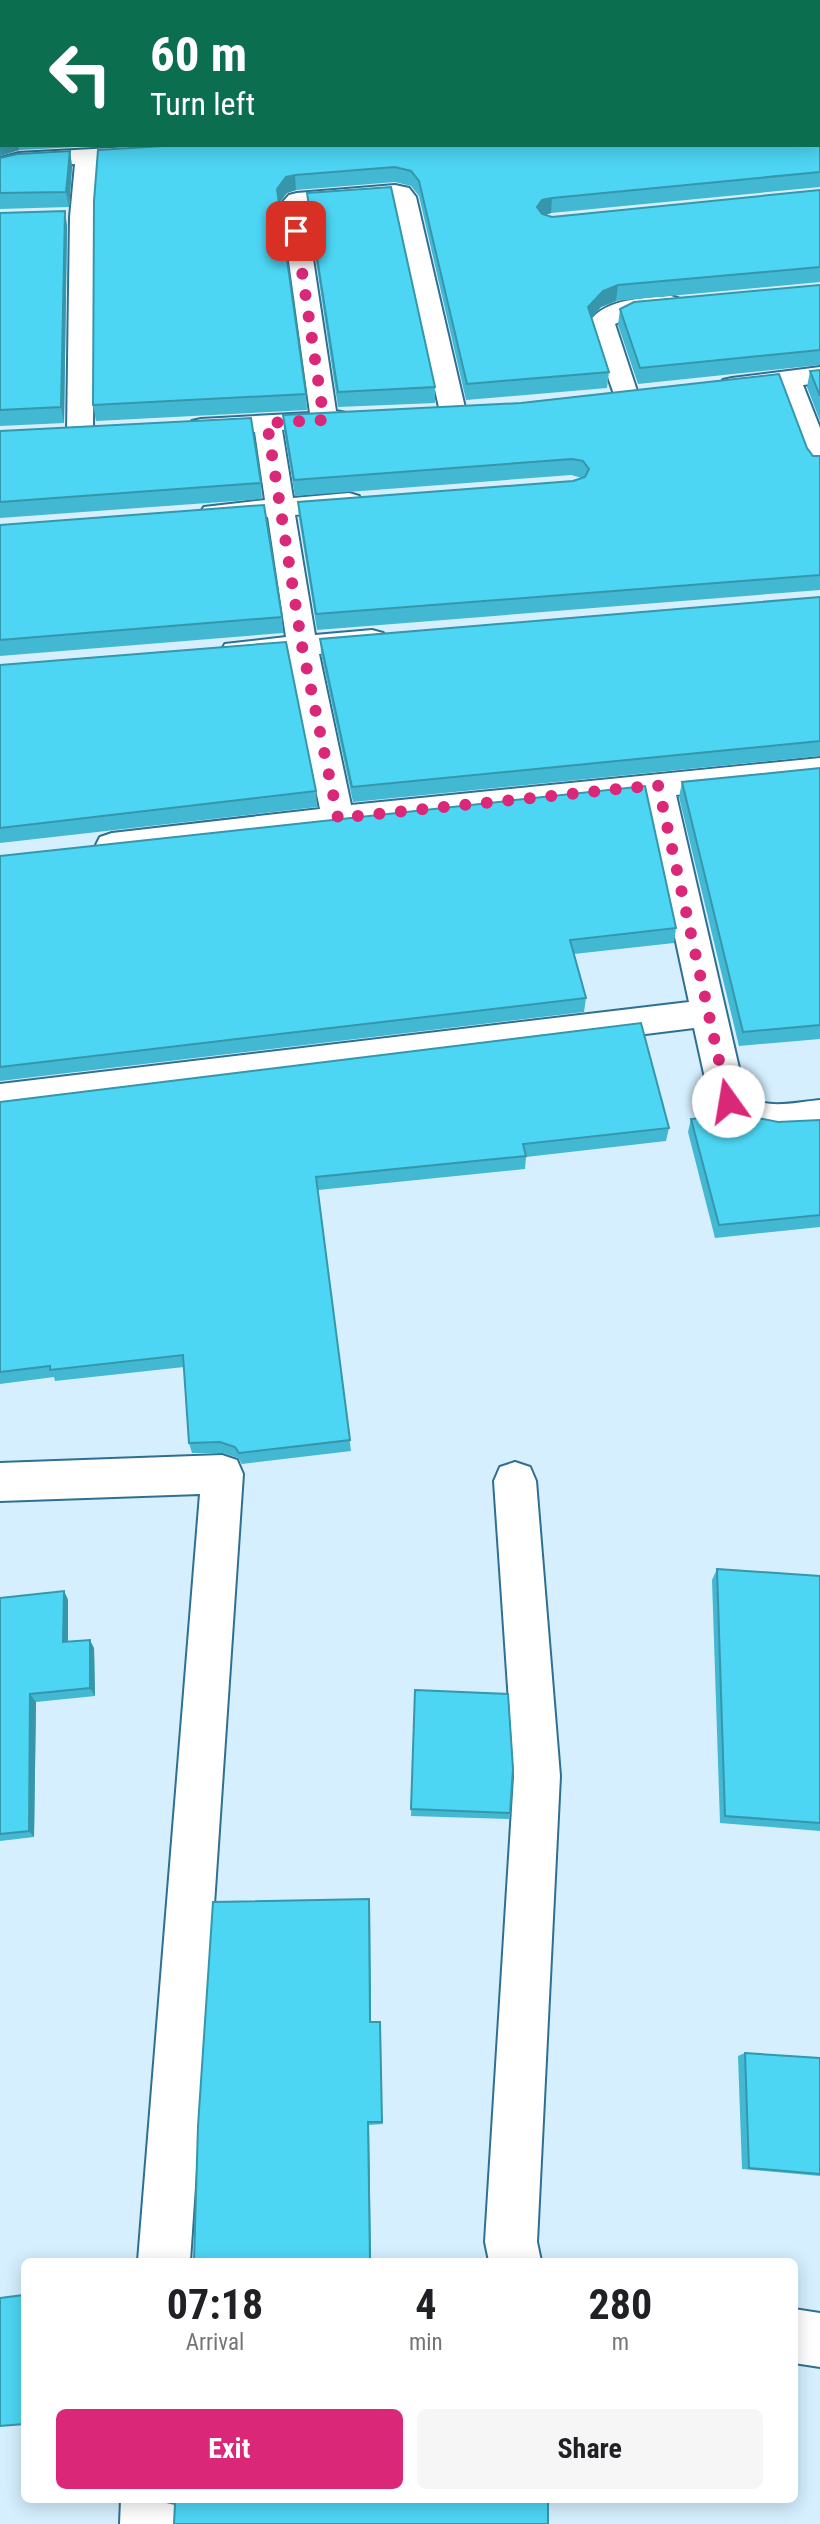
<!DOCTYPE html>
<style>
body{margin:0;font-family:"Roboto Condensed",sans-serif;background:#f6f6f6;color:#202124;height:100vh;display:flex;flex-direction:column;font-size:26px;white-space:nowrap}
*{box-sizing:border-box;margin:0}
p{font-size:23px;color:#757577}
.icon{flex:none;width:38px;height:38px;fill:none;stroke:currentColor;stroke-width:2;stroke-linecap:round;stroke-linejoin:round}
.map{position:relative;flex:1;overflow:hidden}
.side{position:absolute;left:21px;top:2258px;width:777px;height:245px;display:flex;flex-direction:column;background:#fff;border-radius:10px;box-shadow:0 4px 18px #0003}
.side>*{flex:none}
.guide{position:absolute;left:0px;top:0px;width:821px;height:147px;box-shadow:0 4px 18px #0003;background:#0b6e4f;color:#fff;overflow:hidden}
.pin{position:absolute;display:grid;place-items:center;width:60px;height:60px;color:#fff;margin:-30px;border-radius:14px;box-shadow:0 4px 10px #0006}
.me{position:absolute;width:77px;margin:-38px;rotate:347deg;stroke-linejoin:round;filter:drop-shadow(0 0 5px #0008)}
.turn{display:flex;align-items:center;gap:24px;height:147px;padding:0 35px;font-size:32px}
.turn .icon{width:91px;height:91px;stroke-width:2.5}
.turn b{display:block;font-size:49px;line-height:60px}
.eta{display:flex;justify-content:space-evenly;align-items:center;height:119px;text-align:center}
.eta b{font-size:42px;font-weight:700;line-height:49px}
.button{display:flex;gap:14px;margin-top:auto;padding:14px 35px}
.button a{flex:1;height:80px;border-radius:10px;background:#db2777;color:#fff;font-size:28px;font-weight:700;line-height:80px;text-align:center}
.button a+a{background:#f6f6f6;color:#202124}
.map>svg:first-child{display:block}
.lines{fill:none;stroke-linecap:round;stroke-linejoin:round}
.minor-casing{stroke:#2f7092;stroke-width:4}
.major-casing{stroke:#2f7092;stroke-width:4}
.minor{fill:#fff;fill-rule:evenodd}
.major{fill:#fff;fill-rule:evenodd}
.wall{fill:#42b8d2}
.shaded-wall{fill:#3696ab}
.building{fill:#4dd6f4;stroke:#3696ab;stroke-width:2}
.route{stroke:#db2777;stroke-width:12;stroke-dasharray:0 21.6}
</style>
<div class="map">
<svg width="820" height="2524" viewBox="0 0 820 2524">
<rect width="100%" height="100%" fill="#d5effe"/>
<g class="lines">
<g class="minor-casing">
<g id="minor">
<rect x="254" y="0" width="20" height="2"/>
<polygon points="149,146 157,148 160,153 157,158 98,163 94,217 93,434 89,440 80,442 71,440 67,434 70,217 75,164 20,167 0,172 0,158 19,153"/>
<path d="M395 185 409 188 416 197 466 412 462 418 453 420 444 418 440 412 393 199 305 206 336 411 346 413 350 419 346 425 282 430 293 498 349 493 359 496 363 502 359 508 295 515 315 635 372 630 383 633 387 640 383 647 319 654 351 805 820 758V780L676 795 745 1094C764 1111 796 1102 820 1100V1130C783 1133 730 1141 710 1101L694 1028 0 1114V1084L689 1002 645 798 338 830 112 857 100 853 96 845 100 837 112 833 320 809 289 657 236 661 225 658 221 651 225 644 286 637 268 517 214 522 204 519 200 513 204 507 265 500 255 432 201 435 192 433 188 427 192 421 201 419 310 413 281 204 289 195 297 193Z"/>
<path d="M671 296 680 299 684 304 680 309 635 315 615 324 639 397 635 403 626 405 617 403 589 322C606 298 645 298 671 296Z"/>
<polygon points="820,367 820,383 803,385 820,428 820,471 810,469 806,463 778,388 732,394 723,392 719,386 723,380 732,378"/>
<polygon points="222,1455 237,1460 243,1474 190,2261 138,2261 200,1494 0,1501 0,1463"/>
<polygon points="515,1462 530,1467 536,1481 560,1776 537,2242 541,2261 489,2261 485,2242 514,1776 494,1481 500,1467"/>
<polygon points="794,2309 820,2313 820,2367 794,2363"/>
<polygon points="121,2499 177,2499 176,2524 120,2524"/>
</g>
</g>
<g class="major-casing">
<g id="major">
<polygon points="705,0 729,0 730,2 706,2"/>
<polygon points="748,0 773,0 774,2 749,2"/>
<rect x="819" y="27" width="1" height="13"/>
</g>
</g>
<use href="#minor" class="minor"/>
<use href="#major" class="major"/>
</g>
<g class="wall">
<polygon points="0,0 210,0 210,2 2,2 2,145 112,145 19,150 0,156"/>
<polygon points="820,106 820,187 551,213 546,215 552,217 820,190 820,282 616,301 601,307 591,318 609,372 607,388 466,400 419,196 411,186 395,182 296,190 287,193 279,203 306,394 307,410 96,421 93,405 179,145 819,145"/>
<polygon points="70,151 72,167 69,207 0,209 0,158"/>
<polygon points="307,193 435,387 435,403 338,407 308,208"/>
<polygon points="65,211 67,227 64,423 0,426 0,213"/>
<polygon points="820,285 820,365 638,384 618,325 620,309"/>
<polygon points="820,370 820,421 807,387 810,371"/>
<polygon points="283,415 807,448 813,456 820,456 820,590 317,630 299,518 298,502 573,481 582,478 571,475 295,496 284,431"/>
<polygon points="0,431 261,483 262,499 0,518"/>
<polygon points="0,525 282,617 283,633 0,656"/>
<polygon points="820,597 820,756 353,802 321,654 320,639"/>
<polygon points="0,665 316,791 317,807 0,843"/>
<polygon points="820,768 820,1039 739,1046 679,797 682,782"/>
<polygon points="0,856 676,928 674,943 574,954 586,998 584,1012 0,1081"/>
<polygon points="0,1102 669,1128 666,1141 526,1157 525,1169 318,1190 351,1451 242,1464 238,1458 223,1453 192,1453 189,1443 184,1367 55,1381 54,1377 0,1384"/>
<polygon points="691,1119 778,1122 820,1120 820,1227 715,1238 688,1132"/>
<polygon points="717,1569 820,1576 820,1831 720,1823 712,1580"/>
<polygon points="64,1591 68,1600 68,1642 94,1648 95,1696 36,1702 34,1837 0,1841 0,1598"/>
<polygon points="415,1690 510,1813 509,1819 411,1816"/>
<polygon points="369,1899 371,2022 383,2124 369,2125 194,2260"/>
<polygon points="745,2053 820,2058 820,2176 742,2169 738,2056"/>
</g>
<g class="shaded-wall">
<polygon points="0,139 2,139 2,145 18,145 19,150 0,156"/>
<polygon points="70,151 72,167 69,207 66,192"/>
<polygon points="295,175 296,190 287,193 278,204 277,189 286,177"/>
<polygon points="552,198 551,213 541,216 537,207 542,200"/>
<polygon points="65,211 67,227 64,423 61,407"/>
<polygon points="618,285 616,301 601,307 586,323 588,307 603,291"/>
<polygon points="64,1591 68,1600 68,1651 63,1642"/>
<polygon points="90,1640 94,1648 95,1696 90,1688"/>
<polygon points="30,1694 36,1702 34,1837 29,1831"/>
<polygon points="369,1899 370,1905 371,2026 370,2022"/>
<polygon points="368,2122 369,2125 371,2261 370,2261"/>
</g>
<g class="building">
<polygon points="0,0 209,0 209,2 2,2 2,139 0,139"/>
<polygon points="288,0 700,0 704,2 288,2"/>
<polygon points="819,106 820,106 820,172 552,198 542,200 537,207 542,214 552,217 820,190 820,267 618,285 603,291 588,307 609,372 467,384 419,181 411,171 395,167 295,175 286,177 277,189 306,394 93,405 94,201 98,150 179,145 819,145"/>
<polygon points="70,151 66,192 0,193 0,158 17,154"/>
<polygon points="391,187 435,387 338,392 307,193"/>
<polygon points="65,211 61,407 0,410 0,213"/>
<polygon points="820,285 820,350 640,368 620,309 634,302"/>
<polygon points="820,370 820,396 810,371"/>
<polygon points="779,374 807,448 813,456 820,456 820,575 316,614 298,502 573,481 585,477 589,469 583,461 572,459 294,480 283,415 521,403"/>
<polygon points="251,418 261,483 0,502 0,431"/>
<polygon points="264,505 282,617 0,640 0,525"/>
<polygon points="820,597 820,741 352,787 320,639"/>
<polygon points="286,642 316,791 0,828 0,665"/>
<polygon points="820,768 820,1025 743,1032 682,782"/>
<polygon points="645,786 676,928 570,940 586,998 0,1067 0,856"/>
<polygon points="641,1023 669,1128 523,1144 526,1156 316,1177 350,1440 239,1453 235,1447 220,1442 189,1443 183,1355 50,1370 50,1366 0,1372 0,1102"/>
<polygon points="738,1114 778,1122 820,1120 820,1215 719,1225 691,1119"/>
<polygon points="717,1569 820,1576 820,1823 725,1816"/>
<polygon points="64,1591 63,1642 90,1640 90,1688 30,1694 29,1831 0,1834 0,1598"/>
<polygon points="415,1690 508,1694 513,1769 510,1813 411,1809"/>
<polygon points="369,1899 370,2022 380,2022 382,2122 368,2122 370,2261 190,2261 194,2260 198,2126 213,1902"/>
<polygon points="745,2053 820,2058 820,2174 749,2168"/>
<polygon points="24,2295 24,2424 0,2426 0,2298"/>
<polygon points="166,2499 548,2499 548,2524 174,2524 175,2504 166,2502"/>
</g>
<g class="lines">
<polyline class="route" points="296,231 324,420 267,423 302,646 338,818 658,785 728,1101"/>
</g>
</svg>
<div class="pin" style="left:296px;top:231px;background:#d93025"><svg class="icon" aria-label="arrive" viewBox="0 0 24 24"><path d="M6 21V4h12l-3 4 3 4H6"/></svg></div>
<svg class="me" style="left:728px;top:1101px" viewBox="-20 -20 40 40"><circle r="19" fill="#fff"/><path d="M0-13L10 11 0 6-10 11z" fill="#db2777"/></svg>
<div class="guide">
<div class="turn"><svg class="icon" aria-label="left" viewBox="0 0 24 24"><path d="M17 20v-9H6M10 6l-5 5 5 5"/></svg><div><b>60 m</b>Turn left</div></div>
</div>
<section class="side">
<div class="eta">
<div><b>07:18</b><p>Arrival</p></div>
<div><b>4</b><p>min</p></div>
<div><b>280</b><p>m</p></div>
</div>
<div class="button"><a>Exit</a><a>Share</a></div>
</section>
</div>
